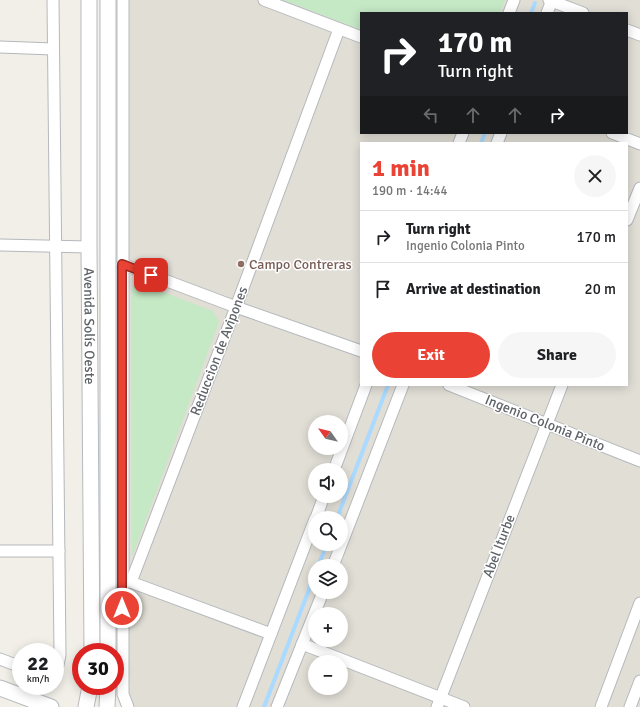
<!DOCTYPE html>
<meta charset="utf-8">
<style>
body{margin:0;font-family:Signika,sans-serif;background:#f6f6f6;color:#202124;height:100vh;display:flex;flex-direction:column;font-size:15px;white-space:nowrap}
*{box-sizing:border-box;margin:0}
p{font-size:13px;color:#757577}
.icon{flex:none;width:22px;height:22px;fill:none;stroke:currentColor;stroke-width:2;stroke-linecap:round;stroke-linejoin:round}
.map{position:relative;flex:1;overflow:hidden}
.panel{position:absolute;left:360px;top:142px;width:268px;height:244px;display:flex;flex-direction:column;background:#fff;border-radius:0px;box-shadow:0 2px 10px #0003}
.panel>*{flex:none}
.hud{position:absolute;left:360px;top:12px;width:268px;height:122px;border-radius:0px;box-shadow:0 2px 10px #0003;background:#202124;color:#fff;overflow:hidden}
.needle{width:26px;rotate:304deg}
.buttons{position:absolute;left:308px;top:415px;display:grid;gap:8px}
.buttons a{display:grid;place-items:center;width:40px;height:40px;border-radius:50%;background:#fff;box-shadow:0 2px 10px #0003;font-size:20px}
.speed{position:absolute;left:12px;top:643px;display:flex;gap:8px;font-size:20px;font-weight:700;text-align:center}
.speed>*{display:grid;place-content:center;width:52px;height:52px;border-radius:50%;background:#fff;box-shadow:0 2px 10px #0003;line-height:1}
.speed small{font-size:10px;font-weight:400}
.speed .limit{border:6px solid #d22;background:#fff;color:#111}
.pin{position:absolute;display:grid;place-items:center;width:34px;height:34px;color:#fff;margin:-17px;border-radius:8px;box-shadow:0 2px 6px #0006}
.me{position:absolute;width:44px;margin:-22px;rotate:0deg;stroke-linejoin:round;filter:drop-shadow(0 0 3px #0008)}
.turn{display:flex;align-items:center;gap:14px;height:84px;padding:0 12px;font-size:18px}
.turn .icon{width:52px;height:52px;stroke-width:2.5}
.turn b{display:block;font-size:28px;line-height:34px}
.lanes{display:flex;align-items:center;height:38px;padding:0 12px;background:#0003;justify-content:center;gap:20px;direction:ltr}
.lanes .off{opacity:.35}
.round{display:grid;place-items:center;flex:none;width:42px;height:42px;border-radius:21px;background:#f6f6f6}
.headline{display:flex;align-items:center;justify-content:space-between;height:68px;padding:0 12px}
h1{font-size:24px;font-weight:800;line-height:30px;color:#ea4335}
.action{display:flex;gap:8px;margin-top:auto;padding:8px 12px}
.action a{flex:1;height:46px;border-radius:24px;background:#ea4335;color:#fff;font-size:16px;font-weight:800;line-height:46px;text-align:center}
.action a+a{background:#f6f6f6;color:#202124}
ul{padding:0;list-style:none}
li{display:flex;align-items:center;gap:12px;height:52px;padding:0 12px;border-top:1px solid #e0e0e0}
li div{flex:1}
li b{display:block;font-size:15px}
li em{font-style:normal}
.map>svg:first-child{display:block}
.education{fill:#e1ded6;fill-rule:evenodd}
.park{fill:#c5e8c5}
.lines{fill:none;stroke-linecap:round;stroke-linejoin:round}
.stream{stroke:#aadaff;stroke-width:4}
.street-casing{stroke:#b5b8bc;stroke-width:13}
.secondary-casing{stroke:#b6babf;stroke-width:17}
.street{stroke:#fff;stroke-width:11}
.secondary{stroke:#fff;stroke-width:15}
.route-casing{stroke:#982c22;stroke-width:10}
.route{stroke:#ea4335;stroke-width:7}
.education-dot{fill:#8d6e63;stroke:#fff;stroke-width:1.5}
.labels{text-anchor:middle;dominant-baseline:central;stroke-width:3;stroke-linejoin:round;paint-order:stroke}
.education-label{font-size:14px;fill:#785e54;stroke:#fff;text-anchor:start}
.street-label{font-size:14px;fill:#5f6368;stroke:#fff}
</style>
<div class="map">
<svg width="640" height="707" viewBox="0 0 640 707">
<rect width="100%" height="100%" fill="#f1efe8"/>
<path class="education" d="M118 0H640V707H130L123 694ZM361 13H627V133H361ZM361 143H627V385H361ZM315 422H341V448H315ZM315 470H341V496H315ZM315 518H341V544H315ZM315 566H341V592H315ZM315 614H341V640H315ZM315 662H341V688H315Z"/>
<g class="park">
<polygon points="283,0 505,0 500,13 361,13 361,30"/>
<polygon points="137,282 213,311 219,322 132,557 131,289"/>
</g>
<g class="lines">
<g class="stream">
<polyline points="531,13 535,3"/>
<polyline points="481,143 485,133"/>
<polyline points="337,518 388,385"/>
<polyline points="318,566 327,544"/>
<polyline points="264,707 315,574"/>
</g>
<g class="street-casing">
<g id="street">
<polyline points="53,0 60,655 58,665 55,666"/>
<polyline points="123,0 123,694 128,707"/>
<polyline points="264,0 361,37"/>
<polyline points="549,0 583,13"/>
<polyline points="509,13 514,0"/>
<polyline points="547,13 552,0"/>
<polyline points="627,30 640,35"/>
<polyline points="0,47 53,49"/>
<polyline points="612,133 640,144"/>
<polyline points="459,143 463,133"/>
<polyline points="497,143 501,133"/>
<polyline points="627,220 640,188"/>
<polyline points="0,245 89,247"/>
<polyline points="122,264 236,307 361,351"/>
<polyline points="449,385 640,461"/>
<polyline points="334,470 366,385"/>
<polyline points="316,518 324,496"/>
<polyline points="0,551 59,551"/>
<polyline points="333,566 403,385"/>
<polyline points="125,580 271,634"/>
<polyline points="131,582 236,307 339,29"/>
<polyline points="302,644 464,707"/>
<polyline points="0,659 21,667"/>
<polyline points="243,707 315,519"/>
<polyline points="277,707 323,592"/>
<polyline points="437,707 562,385"/>
<polyline points="601,707 640,603"/>
<polyline points="630,707 640,681"/>
</g>
</g>
<g class="secondary-casing">
<g id="secondary">
<path id="s1" d="M89 0V247L92 652"/>
<polyline points="108,652 108,0"/>
<polyline points="0,688 51,707"/>
<polyline points="86,707 90,686"/>
<polyline points="107,707 108,686"/>
</g>
</g>
<use href="#street" class="street"/>
<use href="#secondary" class="secondary"/>
</g>
<g class="lines">
<g class="route-casing">
<polyline id="route" points="122,608 122,264 151,275"/>
</g>
<use href="#route" class="route"/>
</g>
<circle class="education-dot" cx="241" cy="264" r="4"/>
<g class="labels">
<g class="education-label">
<text x="249" y="264">Campo Contreras</text>
</g>
<g class="street-label">
<text stroke="none"><textPath href="#s1" startOffset="326">Avenida Solís Oeste</textPath></text>
<text transform="translate(219 351) rotate(-69)">Reduccion de Avipones</text>
<text transform="translate(545 423) rotate(22)">Ingenio Colonia Pinto</text>
<text transform="translate(499 546) rotate(-69)">Abel Iturbe</text>
</g>
</g>
</svg>
<div class="buttons">
<a><svg class="needle" viewBox="-14 -14 28 28"><path d="M0-13l5 13h-10z" fill="#e53935"/><path d="M0 13l5-13h-10z" fill="#757577"/></svg></a>
<a><svg class="icon" aria-label="sound" viewBox="0 0 24 24"><path d="M4 9h4l5-4v14l-5-4H4zM17 9q2 3 0 6"/></svg></a>
<a><svg class="icon" aria-label="search" viewBox="0 0 24 24"><circle cx="10" cy="10" r="6"/><path d="M15 15l6 6"/></svg></a>
<a><svg class="icon" aria-label="layers" viewBox="0 0 24 24"><path d="M12 4l9 5-9 5-9-5zM3 14l9 5 9-5"/></svg></a>
<a>+</a>
<a>−</a>
</div>
<div class="speed"><div>22<small>km/h</small></div><div class="limit">30</div></div>
<div class="pin" style="left:151px;top:275px;background:#d93025"><svg class="icon" aria-label="arrive" viewBox="0 0 24 24"><path d="M6 21V4h12l-3 4 3 4H6"/></svg></div>
<svg class="me" style="left:122px;top:608px" viewBox="-20 -20 40 40"><circle r="17" fill="#ea4335" stroke="#fff" stroke-width="3"/><path d="M0-11L8 9 0 5-8 9z" fill="#fff"/></svg>
<div class="hud">
<div class="turn"><svg class="icon" aria-label="right" viewBox="0 0 24 24"><path d="M7 20v-9h11M14 6l5 5-5 5"/></svg><div><b>170 m</b>Turn right</div></div>
<div class="lanes"><svg class="icon off" aria-label="left" viewBox="0 0 24 24"><path d="M17 20v-9H6M10 6l-5 5 5 5"/></svg><svg class="icon off" aria-label="ahead" viewBox="0 0 24 24"><path d="M12 20V5M6 11l6-6 6 6"/></svg><svg class="icon off" aria-label="ahead" viewBox="0 0 24 24"><path d="M12 20V5M6 11l6-6 6 6"/></svg><svg class="icon" aria-label="right" viewBox="0 0 24 24"><path d="M7 20v-9h11M14 6l5 5-5 5"/></svg></div>
</div>
<section class="panel">
<div class="headline"><div><h1>1 min</h1><p>190 m · 14:44</p></div><a class="round"><svg class="icon" aria-label="close" viewBox="0 0 24 24"><path d="M6 6l12 12M18 6L6 18"/></svg></a></div>
<ul>
<li><svg class="icon" aria-label="right" viewBox="0 0 24 24"><path d="M7 20v-9h11M14 6l5 5-5 5"/></svg><div><b>Turn right</b><p>Ingenio Colonia Pinto</p></div><em>170 m</em></li>
<li><svg class="icon" aria-label="arrive" viewBox="0 0 24 24"><path d="M6 21V4h12l-3 4 3 4H6"/></svg><div><b>Arrive at destination</b></div><em>20 m</em></li>
</ul>
<div class="action"><a>Exit</a><a>Share</a></div>
</section>
</div>
